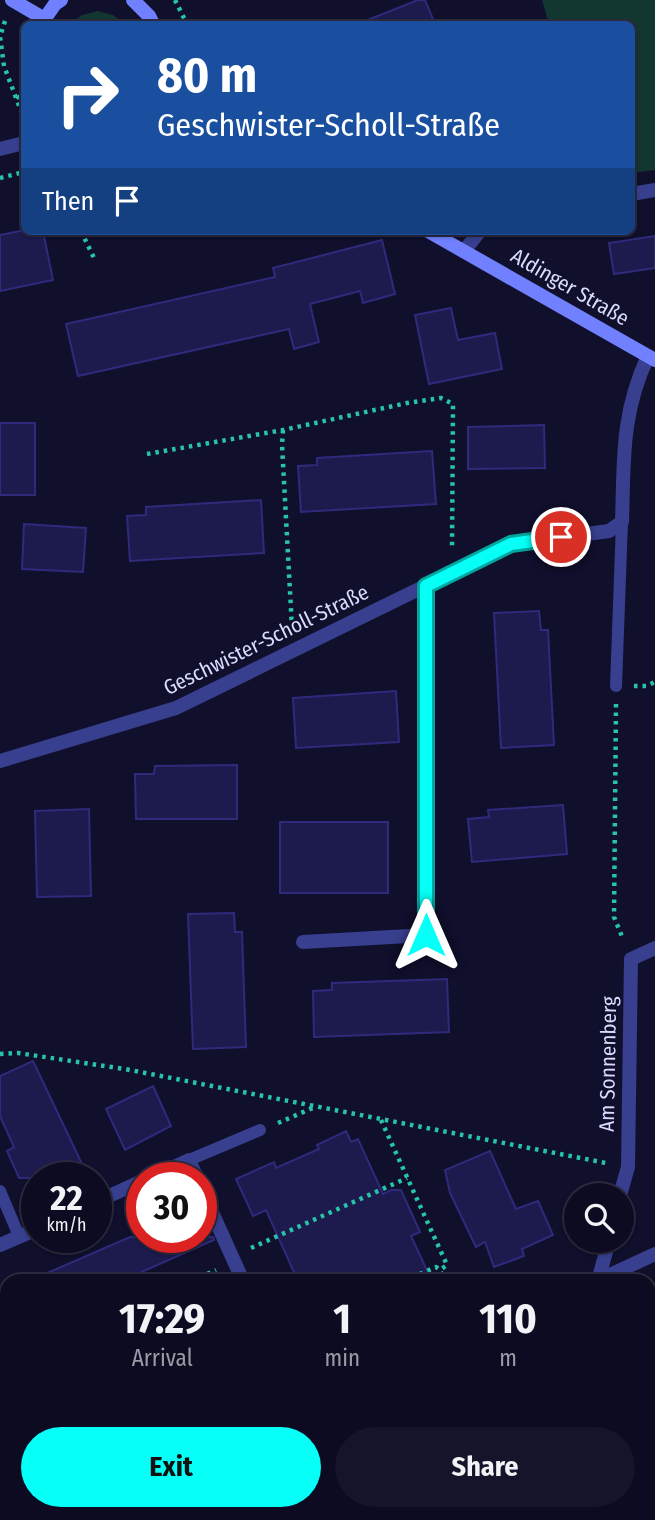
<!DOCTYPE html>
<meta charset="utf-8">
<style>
body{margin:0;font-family:"Fira Sans Condensed",sans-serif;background:#15142a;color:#f1f3f6;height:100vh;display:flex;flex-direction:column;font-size:26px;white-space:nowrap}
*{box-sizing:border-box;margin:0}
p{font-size:23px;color:#9a9ba5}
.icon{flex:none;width:38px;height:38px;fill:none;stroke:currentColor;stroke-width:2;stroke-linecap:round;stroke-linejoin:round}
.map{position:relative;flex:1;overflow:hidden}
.panel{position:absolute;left:0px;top:1274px;width:656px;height:247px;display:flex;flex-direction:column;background:#0c0b21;border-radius:21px 21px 0 0;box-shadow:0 2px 5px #0004,0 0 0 2px #2c2b3f}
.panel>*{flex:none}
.banner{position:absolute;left:21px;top:21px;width:614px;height:214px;border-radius:10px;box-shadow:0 2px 5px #0004,0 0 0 2px #2c2b3f;background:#1a4fa0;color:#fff;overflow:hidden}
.buttons{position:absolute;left:564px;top:1183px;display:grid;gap:14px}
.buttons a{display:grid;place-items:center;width:70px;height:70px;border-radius:50%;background:#0c0b21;box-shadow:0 2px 5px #0004,0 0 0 2px #2c2b3f;font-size:35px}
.speed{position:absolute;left:21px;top:1162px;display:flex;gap:14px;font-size:35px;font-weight:700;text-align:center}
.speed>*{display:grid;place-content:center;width:91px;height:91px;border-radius:50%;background:#0c0b21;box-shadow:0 2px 5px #0004,0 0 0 2px #2c2b3f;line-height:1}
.speed small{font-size:18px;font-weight:400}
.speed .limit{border:10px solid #d22;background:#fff;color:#111}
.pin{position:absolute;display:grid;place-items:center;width:60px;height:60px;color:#fff;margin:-30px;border:4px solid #fff;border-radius:50%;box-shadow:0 2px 7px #0007}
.me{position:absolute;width:77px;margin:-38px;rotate:0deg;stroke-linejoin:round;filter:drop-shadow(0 0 5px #0008)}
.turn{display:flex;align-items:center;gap:24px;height:147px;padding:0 21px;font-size:32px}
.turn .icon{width:91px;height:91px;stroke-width:2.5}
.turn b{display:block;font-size:49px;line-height:60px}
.then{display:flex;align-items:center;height:66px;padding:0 21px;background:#0003;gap:14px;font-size:26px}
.eta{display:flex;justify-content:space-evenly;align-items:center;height:119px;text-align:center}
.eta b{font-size:42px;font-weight:700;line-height:49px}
.primary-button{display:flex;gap:14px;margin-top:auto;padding:14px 21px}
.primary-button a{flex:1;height:80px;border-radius:42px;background:#06fff6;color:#111;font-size:28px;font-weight:700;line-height:80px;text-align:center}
.primary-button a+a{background:#15142a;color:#f1f3f6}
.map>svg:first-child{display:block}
.green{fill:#123630}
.building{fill:#1d1a4e;stroke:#2f2a7c;stroke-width:2}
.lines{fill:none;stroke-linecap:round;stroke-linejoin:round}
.path{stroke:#27c5a7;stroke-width:4.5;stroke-dasharray:3.5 5;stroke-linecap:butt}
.lane{stroke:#373f8e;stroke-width:12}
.street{stroke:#373f8e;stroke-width:14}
.secondary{stroke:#7180ff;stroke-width:14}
.route-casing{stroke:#04a6a0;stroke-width:18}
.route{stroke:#06fff6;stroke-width:12}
.labels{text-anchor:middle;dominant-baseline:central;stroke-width:5;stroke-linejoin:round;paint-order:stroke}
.street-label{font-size:21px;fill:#dadbff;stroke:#100f2c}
</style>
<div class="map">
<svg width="655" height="1520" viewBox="0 0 655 1520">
<rect width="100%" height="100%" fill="#100f2c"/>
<g class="green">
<polygon points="542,0 655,0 655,170 632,173 632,24 549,24"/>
<polygon points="98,11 113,15 125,24 69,24 82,15"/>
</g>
<g class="building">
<polygon points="418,0 425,0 435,24 360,24 360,23"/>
<polygon points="20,231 43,231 53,280 0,291 0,235"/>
<polygon points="655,236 655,268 614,274 609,243"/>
<polygon points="382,240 395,294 363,303 360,291 310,304 319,342 294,349 289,329 78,376 66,324 275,277 273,268"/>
<polygon points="451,308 458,340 495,333 502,369 429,384 415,315"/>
<rect x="0" y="423" width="35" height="72"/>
<polygon points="544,425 545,468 468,469 468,427"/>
<polygon points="432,451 436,504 301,512 298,466 317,465 317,458"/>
<polygon points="261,500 264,553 130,561 127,516 146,515 146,507"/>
<polygon points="24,524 86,528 83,572 22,569"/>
<polygon points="539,611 541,630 548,630 554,745 501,748 494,613"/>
<polygon points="396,691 399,742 296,748 293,698"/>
<polygon points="237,765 237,819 136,819 135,774 154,774 155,766"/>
<polygon points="563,805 567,854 472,862 468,819 489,817 488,810"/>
<polygon points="89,809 91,896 37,897 35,811"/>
<rect x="280" y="822" width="108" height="71"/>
<polygon points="234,913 235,932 242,932 246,1047 193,1049 188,914"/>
<polygon points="447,979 449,1032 314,1037 313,991 332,990 332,983"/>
<polygon points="33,1061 84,1168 63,1178 19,1178 7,1151 14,1147 0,1116 0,1076"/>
<polygon points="153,1086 171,1126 125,1150 106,1109"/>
<polygon points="346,1131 351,1142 358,1139 383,1194 391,1190 401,1190 420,1232 411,1236 432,1281 298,1281 266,1210 253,1216 236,1179 274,1162 276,1168 319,1149 317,1145"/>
<polygon points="490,1151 516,1209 538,1201 553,1235 522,1249 524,1256 494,1267 485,1242 476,1247 450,1193 445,1170"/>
<polygon points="130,1237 213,1237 214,1240 121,1281 29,1281"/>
</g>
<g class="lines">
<g class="path">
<polyline points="175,0 187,24"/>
<polyline points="5,21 0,37 4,66 24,119"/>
<polyline points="17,96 24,103"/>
<polyline points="0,178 24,172"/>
<polyline points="81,231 94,258"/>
<polyline points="283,430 282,445 292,628"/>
<polyline points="147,454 283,430 407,403 441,398 453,404 452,549"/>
<polyline points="634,686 646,686 655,682"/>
<polyline points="616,704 614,917 623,939"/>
<polyline points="0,1054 18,1053 125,1069 606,1163"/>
<polyline points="381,1120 447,1265 440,1270 445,1281"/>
<polyline points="278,1123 315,1107"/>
<polyline points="251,1248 407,1178"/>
<polyline points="192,1281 216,1270"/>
<polyline points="404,1281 436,1267 440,1270"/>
<polyline points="649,1378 655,1375"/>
<polyline points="430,1520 443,1514"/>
<polyline points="616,1520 630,1514"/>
</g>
<g class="lane">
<polyline points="616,686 622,522"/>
<polyline points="189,1160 260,1130"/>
<polyline points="0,1191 19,1236"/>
</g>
<g class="street">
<polyline points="0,149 24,143"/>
<polyline points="632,194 655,190"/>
<polyline points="464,251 480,231"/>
<path d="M0 761 176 708 511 544 609 531 622 522C624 460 621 414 648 356"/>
<polyline points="303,942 426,935 426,586"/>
<polyline points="150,1178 189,1160 197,1178"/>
<polyline points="201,1188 243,1281"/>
<polyline points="620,1195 628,1167 631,959 655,948"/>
<polyline points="96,1202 142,1181"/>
<polyline points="0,1245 37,1229"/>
<polyline points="599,1280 655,1254"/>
<polyline points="598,1281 609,1241"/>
<polyline points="0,1344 7,1359"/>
<polyline points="649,1483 655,1503"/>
<polyline points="77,1514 80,1520"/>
<polyline points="121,1520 134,1514"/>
</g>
<g class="secondary">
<polyline points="12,0 43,18"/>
<polyline points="133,0 149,16 153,24"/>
<polyline points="41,24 55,4 61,0"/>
<polyline points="428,231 655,360"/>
</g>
</g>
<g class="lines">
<g class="route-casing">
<polyline id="route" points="426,935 426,586 511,544 561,537"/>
</g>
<use href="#route" class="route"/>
</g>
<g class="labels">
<g class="street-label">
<text transform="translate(570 287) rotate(30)">Aldinger Straße</text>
<text transform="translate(266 640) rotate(-26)">Geschwister-Scholl-Straße</text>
<text transform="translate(608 1064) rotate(-89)">Am Sonnenberg</text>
</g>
</g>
</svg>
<div class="buttons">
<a><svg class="icon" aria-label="search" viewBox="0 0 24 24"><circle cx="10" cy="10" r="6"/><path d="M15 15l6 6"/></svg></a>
</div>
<div class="speed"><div>22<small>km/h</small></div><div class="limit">30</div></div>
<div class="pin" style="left:561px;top:537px;background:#d93025"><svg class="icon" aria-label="arrive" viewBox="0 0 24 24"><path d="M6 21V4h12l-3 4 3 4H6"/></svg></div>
<svg class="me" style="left:426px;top:935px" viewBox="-20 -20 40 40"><path d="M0-17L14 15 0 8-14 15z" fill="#06fff6" stroke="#fff" stroke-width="4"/></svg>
<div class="banner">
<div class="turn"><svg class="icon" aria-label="right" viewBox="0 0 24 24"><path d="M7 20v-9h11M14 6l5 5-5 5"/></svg><div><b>80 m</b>Geschwister-Scholl-Straße</div></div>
<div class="then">Then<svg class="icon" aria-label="arrive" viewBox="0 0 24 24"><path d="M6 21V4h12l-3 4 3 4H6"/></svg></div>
</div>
<section class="panel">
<div class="eta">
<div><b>17:29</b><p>Arrival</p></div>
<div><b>1</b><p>min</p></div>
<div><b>110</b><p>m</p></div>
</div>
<div class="primary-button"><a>Exit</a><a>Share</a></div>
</section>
</div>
